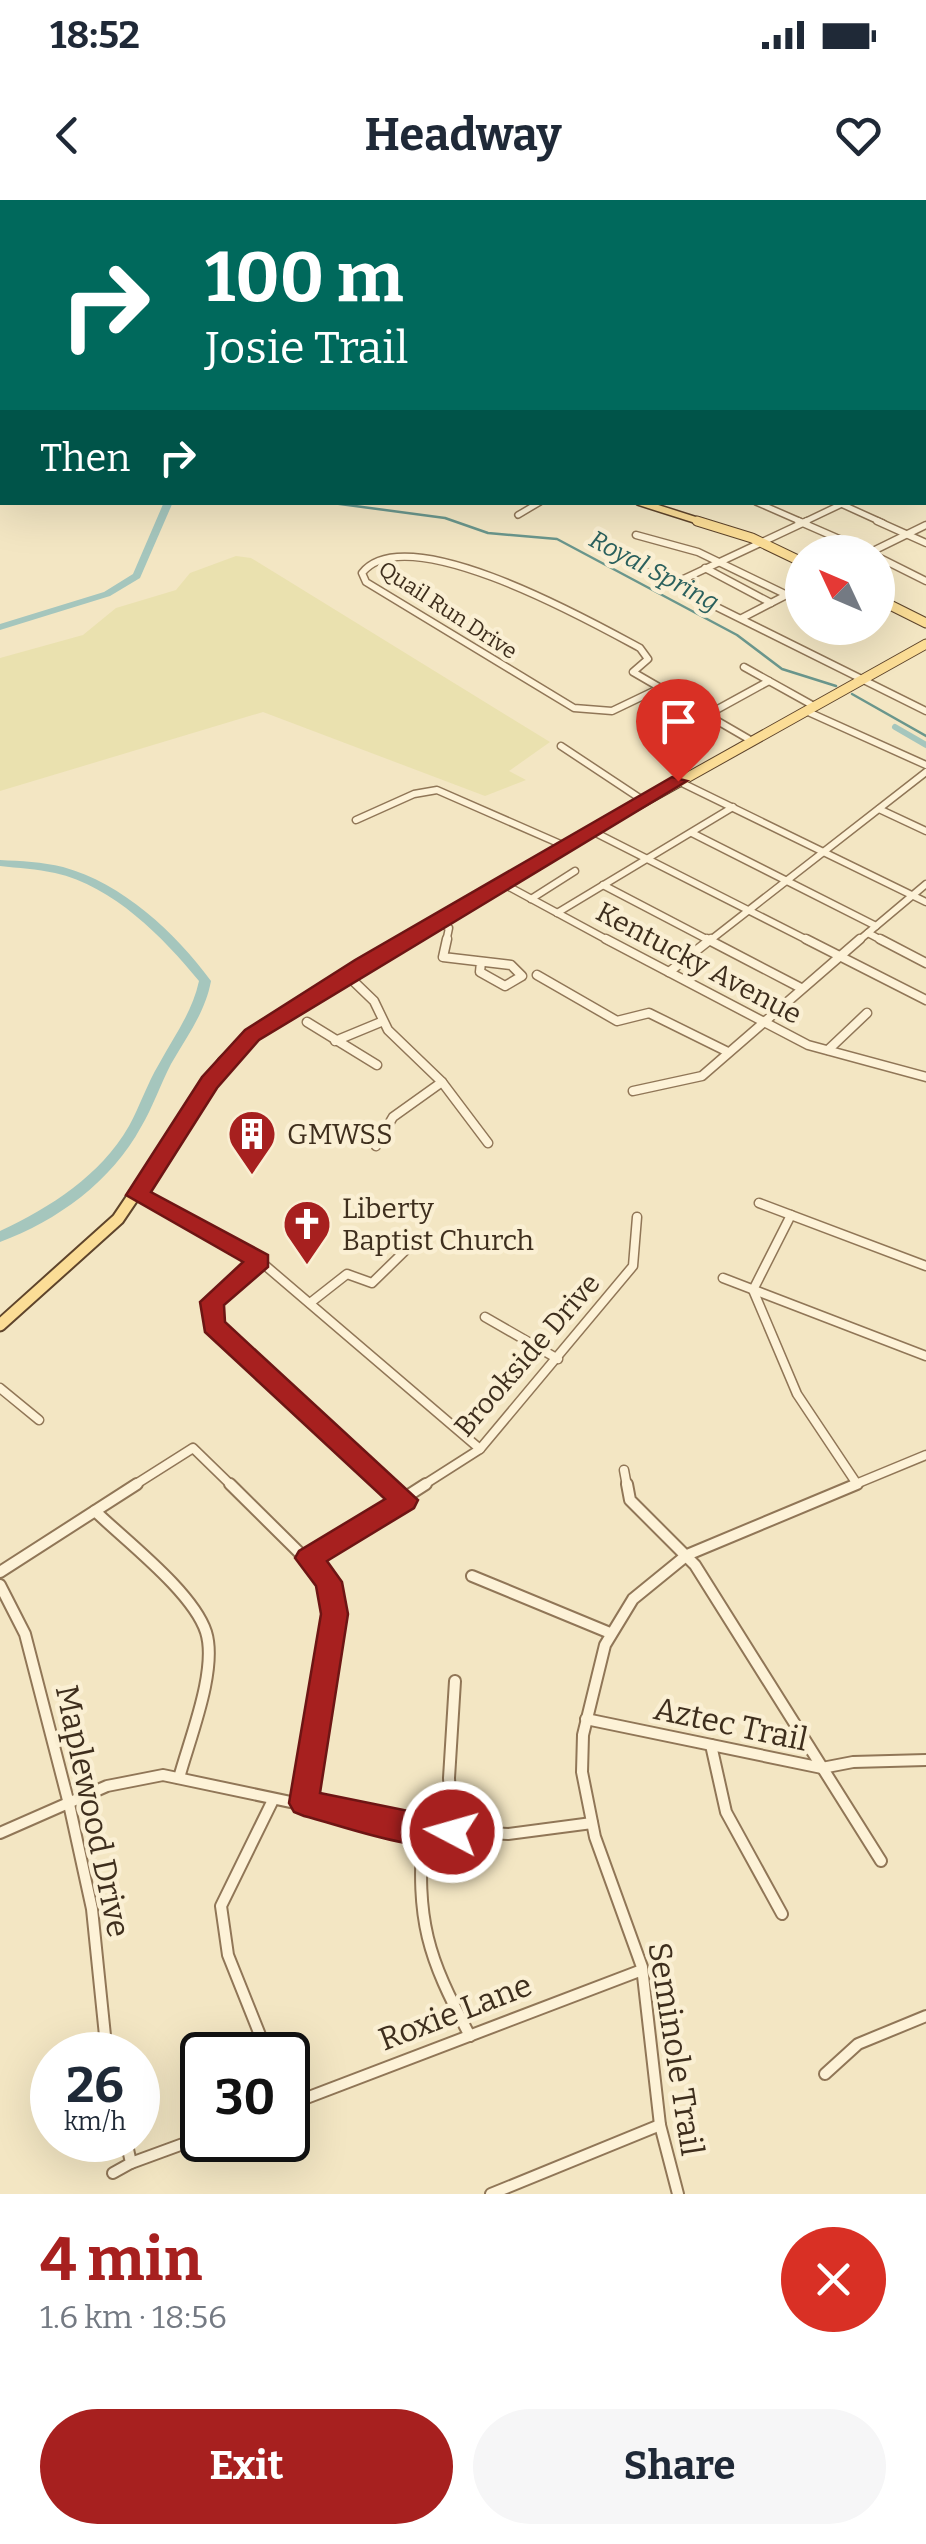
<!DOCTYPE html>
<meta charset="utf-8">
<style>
body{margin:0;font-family:Bitter,serif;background:#f6f6f7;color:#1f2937;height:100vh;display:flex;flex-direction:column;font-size:38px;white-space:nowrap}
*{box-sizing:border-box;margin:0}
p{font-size:32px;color:#747a83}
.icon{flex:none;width:55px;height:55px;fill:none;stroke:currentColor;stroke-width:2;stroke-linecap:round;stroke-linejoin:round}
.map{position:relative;height:1994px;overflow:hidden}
.side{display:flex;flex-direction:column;background:#fff;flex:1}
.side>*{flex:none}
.top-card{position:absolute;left:0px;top:0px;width:928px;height:305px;box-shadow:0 10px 40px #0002;background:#00695c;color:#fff;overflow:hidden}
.needle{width:65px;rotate:314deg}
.tools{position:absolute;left:785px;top:335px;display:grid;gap:20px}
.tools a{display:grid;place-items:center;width:110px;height:110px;border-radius:50%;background:#fff;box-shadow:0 10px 40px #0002;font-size:50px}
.speed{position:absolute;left:30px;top:1832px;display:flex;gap:20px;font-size:50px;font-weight:700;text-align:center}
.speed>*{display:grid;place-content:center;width:130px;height:130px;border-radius:50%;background:#fff;box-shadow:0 10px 40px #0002;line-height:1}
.speed small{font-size:25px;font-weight:400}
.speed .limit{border:5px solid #111;border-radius:15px;background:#fff;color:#111}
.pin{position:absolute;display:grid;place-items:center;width:85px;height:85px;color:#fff;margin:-102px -42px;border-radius:50% 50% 50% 0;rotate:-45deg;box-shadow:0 0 10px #0007}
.pin .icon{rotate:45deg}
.me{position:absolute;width:110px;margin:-55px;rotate:276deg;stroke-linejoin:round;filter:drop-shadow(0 0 8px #0008)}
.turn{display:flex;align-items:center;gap:35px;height:210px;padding:0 40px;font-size:45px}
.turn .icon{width:130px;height:130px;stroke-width:2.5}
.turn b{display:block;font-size:70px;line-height:85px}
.then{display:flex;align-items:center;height:95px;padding:0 40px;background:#0003;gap:20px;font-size:38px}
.round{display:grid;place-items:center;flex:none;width:105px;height:105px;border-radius:52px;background:#f6f6f7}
.summary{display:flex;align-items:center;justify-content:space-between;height:170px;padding:0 40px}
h1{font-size:60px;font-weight:700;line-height:75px;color:#a7201f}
.cta{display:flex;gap:20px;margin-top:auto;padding:20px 40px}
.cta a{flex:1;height:115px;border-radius:60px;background:#a7201f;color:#fff;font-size:40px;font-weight:700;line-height:115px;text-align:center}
.cta a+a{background:#f6f6f7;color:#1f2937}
.status{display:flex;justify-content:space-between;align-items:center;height:70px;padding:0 50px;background:#fff;direction:ltr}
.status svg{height:28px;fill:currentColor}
header{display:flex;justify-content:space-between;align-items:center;height:130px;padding:0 40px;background:#fff;font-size:45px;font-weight:700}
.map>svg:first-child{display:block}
.farmland{fill:#eae1af}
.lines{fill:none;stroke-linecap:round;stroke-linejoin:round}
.stream{stroke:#6a968c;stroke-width:2.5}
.canal{stroke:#a5c6bd;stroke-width:6}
.river{fill:#a5c6bd;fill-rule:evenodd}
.minor-far3-casing{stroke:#907657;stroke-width:8}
.minor-far2-casing{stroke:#907657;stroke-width:9}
.minor-far1-casing{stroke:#907657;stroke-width:11}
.minor-casing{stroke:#907657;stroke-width:14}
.tertiary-casing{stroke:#907657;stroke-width:9}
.primary-far2-casing{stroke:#5e442b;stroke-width:9}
.primary-far1-casing{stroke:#5e442b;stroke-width:11}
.primary-casing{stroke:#5e442b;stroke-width:15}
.minor-far3{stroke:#fdf2d7;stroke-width:5}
.minor-far2{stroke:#fdf2d7;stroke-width:6}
.minor-far1{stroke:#fdf2d7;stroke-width:8}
.minor{stroke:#fdf2d7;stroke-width:10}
.tertiary{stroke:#fdf2d7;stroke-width:6}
.primary-far2{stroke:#fbdd96;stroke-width:6}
.primary-far1{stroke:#fbdd96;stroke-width:9}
.primary{stroke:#fbdd96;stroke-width:11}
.rail{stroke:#3e2e1d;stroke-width:2.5;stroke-dasharray:10 10;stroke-linecap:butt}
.route{fill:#a7201f;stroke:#6d1514;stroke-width:2.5}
.labels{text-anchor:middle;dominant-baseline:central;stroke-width:9;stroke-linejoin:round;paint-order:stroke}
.far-street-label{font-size:22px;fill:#3e2e1d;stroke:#faefd3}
.far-water-label{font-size:25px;font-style:italic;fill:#2a605d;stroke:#faefd3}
.street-label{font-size:28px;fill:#3e2e1d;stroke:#faefd3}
.poi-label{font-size:28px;fill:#3e2e1d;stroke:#faefd3;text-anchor:start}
.near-street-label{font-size:32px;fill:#3e2e1d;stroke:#faefd3}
</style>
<div class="status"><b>18:52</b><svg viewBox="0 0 49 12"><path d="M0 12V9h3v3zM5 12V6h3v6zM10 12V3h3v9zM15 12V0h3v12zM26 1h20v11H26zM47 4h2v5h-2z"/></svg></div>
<header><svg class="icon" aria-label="back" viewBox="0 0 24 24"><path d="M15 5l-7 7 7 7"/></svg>Headway<svg class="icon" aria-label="heart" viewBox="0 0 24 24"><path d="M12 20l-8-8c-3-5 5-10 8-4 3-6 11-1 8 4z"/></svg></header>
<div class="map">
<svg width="926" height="1994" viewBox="0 0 926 1994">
<rect width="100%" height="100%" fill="#f3e6c3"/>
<polygon class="farmland" points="236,356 251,358 550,542 509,571 526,580 485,596 263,512 0,591 0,458 83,435 116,408 176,390 190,373"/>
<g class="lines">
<g class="stream">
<polyline points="325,302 445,318 488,333 557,339 737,435 782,469 836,486"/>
<polyline points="852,494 926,536"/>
</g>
<polyline class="canal" points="895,527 926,545"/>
<g class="river">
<polygon points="459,0 467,0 468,2 461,2"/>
<rect x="0" y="101" width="2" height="5"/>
<polygon points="0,205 2,206 2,211 0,211"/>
<polygon points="164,302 173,302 140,378 110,396 0,430 0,424 104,392 133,374"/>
<path d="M0 660C21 661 42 662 63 667 122 683 176 733 211 781 205 813 187 836 171 864 160 885 153 907 141 927 112 981 57 1021 0 1042V1031C51 1007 100 976 129 926 140 906 147 884 159 864 174 836 192 813 199 781 163 737 113 686 55 673 37 669 18 668 0 666Z"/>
</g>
<g class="minor-far3-casing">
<g id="minor-far3">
<polyline points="680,2 688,0"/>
<polyline points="759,2 766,2"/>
<polyline points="756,302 804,323"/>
<polyline points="839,303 883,323"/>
<polyline points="518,315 540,302"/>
<polyline points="802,323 846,302"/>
</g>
</g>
<g class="minor-far2-casing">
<g id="minor-far2">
<polyline points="798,321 869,352"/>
<polyline points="877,321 926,343"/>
<polyline points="636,335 698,352 787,395"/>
<polyline points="600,349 926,511"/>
<polyline points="878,357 926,381"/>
<polyline points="705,368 771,403"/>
<polyline points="675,383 807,321"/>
<polyline points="742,418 802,387"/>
<polyline points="744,467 814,506"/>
<path d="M660 488 612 511 574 508 366 382 362 373C406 317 592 422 640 448L648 459 633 472 752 541"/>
<polyline points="806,511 926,565"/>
<polyline points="707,515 769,481"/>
<polyline points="561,546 644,601"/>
<polyline points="678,581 926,702"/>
<polyline points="879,609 926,631"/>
<polyline points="356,620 414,594 437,590 565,646"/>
<polyline points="592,631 811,742"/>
<polyline points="692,633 876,726"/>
<polyline points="502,683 611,742"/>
<polyline points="603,685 712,742"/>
<polyline points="531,699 575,671"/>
<polyline points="557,713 733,607"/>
<polyline points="438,722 449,728 446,742"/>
<polyline points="868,733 885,742"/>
<polyline points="708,742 926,572"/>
<polyline points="857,742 926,684"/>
</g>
</g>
<g class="minor-far1-casing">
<g id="minor-far1">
<polyline points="447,739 443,757 511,765 522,776 505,786 480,772 481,762"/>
<polyline points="606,739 808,845 926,877"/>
<polyline points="707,739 801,788"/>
<polyline points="806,739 926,800"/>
<polyline points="880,739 926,763"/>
<polyline points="669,772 711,739"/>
<polyline points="346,774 374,801 388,830 442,882 488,943"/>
<polyline points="537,775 617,821 649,813 728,852"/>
<polyline points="307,822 377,865"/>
<polyline points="335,841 381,822"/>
<polyline points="828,850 867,813"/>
<polyline points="633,891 702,876 860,739"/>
<polyline points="376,946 393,917 442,882"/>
<polyline points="138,995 260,1061 480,1249"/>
<polyline points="759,1003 926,1066"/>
<polyline points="791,1015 753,1090 797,1194 857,1284"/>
<polyline points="260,1061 212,1102 214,1126 389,1286"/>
<polyline points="723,1078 926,1156"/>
<polyline points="310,1103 347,1074 372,1083 413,1043"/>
<polyline points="485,1117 558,1159"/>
<polyline points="0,1188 39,1220"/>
<polyline points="624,1270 627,1286"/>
<polyline points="133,1286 193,1248 232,1286"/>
<polyline points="422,1286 480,1249 633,1066 637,1017"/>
<polyline points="851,1286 926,1255"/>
</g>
</g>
<g class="minor-casing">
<g id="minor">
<polyline points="230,1284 329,1382 334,1414 304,1603"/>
<polyline points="387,1284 404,1300"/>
<polyline points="627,1284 630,1300 695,1365 881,1661"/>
<path d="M95 1311C126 1341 193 1392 206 1432 218 1470 189 1540 179 1578"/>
<polyline points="309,1359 426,1284"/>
<polyline points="0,1372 137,1284"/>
<polyline points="472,1376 610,1433"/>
<polyline points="0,1385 25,1434 69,1604 92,1709 107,1855"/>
<polyline points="586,1519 822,1568 853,1562 926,1560"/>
<polyline points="711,1545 726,1612 782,1714"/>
<path d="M423 1630C416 1721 427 1756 470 1836"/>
<polyline points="452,1632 449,1578 455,1481"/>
<polyline points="0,1633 107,1586 163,1575 423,1630 508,1634 592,1623"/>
<polyline points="268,1855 228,1755 221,1706 273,1600"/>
<polyline points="825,1874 858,1844 926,1816"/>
<polyline points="288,1905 642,1770"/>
<polyline points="131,1963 202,1937"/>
<polyline points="113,1973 131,1963 126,1940"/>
<polyline points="491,1994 660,1925"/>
<polyline points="678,1994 660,1925 642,1767 595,1637 582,1572 583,1535 605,1445 633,1399 687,1355 857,1284"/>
</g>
</g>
<g class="tertiary-casing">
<polyline id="tertiary" points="871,352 926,325"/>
</g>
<g class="primary-far2-casing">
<polyline id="primary-far2" points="639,302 705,323"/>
</g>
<g class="primary-far1-casing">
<g id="primary-far1">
<polyline points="697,321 752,338 802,362"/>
<polyline points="878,399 926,423"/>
<polyline points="405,742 565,646 926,444"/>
</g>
</g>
<g class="primary-casing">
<polyline id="primary" points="0,1125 118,1019 224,862 264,826 409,739"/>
</g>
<use href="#minor-far3" class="minor-far3"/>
<use href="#minor-far2" class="minor-far2"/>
<use href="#minor-far1" class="minor-far1"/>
<use href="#minor" class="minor"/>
<use href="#tertiary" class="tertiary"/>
<use href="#primary-far2" class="primary-far2"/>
<use href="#primary-far1" class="primary-far1"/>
<use href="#primary" class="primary"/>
<polyline class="rail" points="796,0 807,2"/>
</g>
<path class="route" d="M672 577 687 581 259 840 217 888 151 992 268 1055V1067L224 1105 225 1122 418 1300 414 1308 327 1361 342 1382 348 1414 320 1593 463 1622 467 1632 463 1642C424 1657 344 1626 304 1616L294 1612 289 1603 321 1414 316 1386 295 1358 299 1351 385 1299 205 1132 200 1102 243 1062 126 995 202 877 245 830 355 760Z"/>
<defs>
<g id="building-pin" transform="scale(2.5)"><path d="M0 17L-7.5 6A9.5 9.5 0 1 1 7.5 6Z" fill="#a7201f" stroke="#faefd3"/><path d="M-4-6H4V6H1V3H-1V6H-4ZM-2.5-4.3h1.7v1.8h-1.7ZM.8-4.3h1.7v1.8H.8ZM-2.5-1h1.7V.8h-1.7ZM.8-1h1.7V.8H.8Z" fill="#fff"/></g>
<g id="church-pin" transform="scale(2.5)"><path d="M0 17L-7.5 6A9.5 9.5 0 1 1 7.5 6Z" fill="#a7201f" stroke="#faefd3"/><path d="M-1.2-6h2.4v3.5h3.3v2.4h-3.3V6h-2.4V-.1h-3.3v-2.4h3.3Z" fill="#fff"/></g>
</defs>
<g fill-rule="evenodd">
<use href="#building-pin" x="252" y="934"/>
<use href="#church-pin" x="307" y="1024"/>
</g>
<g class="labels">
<g class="far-street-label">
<text transform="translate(448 410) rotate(33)">Quail Run Drive</text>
</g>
<g class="far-water-label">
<text transform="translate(654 371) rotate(28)">Royal Spring</text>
</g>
<g class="street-label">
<text transform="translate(699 763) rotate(28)">Kentucky Avenue</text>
<text transform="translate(527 1155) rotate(-49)">Brookside Drive</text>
</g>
<g class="poi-label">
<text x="287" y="934">GMWSS</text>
<text x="342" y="1008">Liberty<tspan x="342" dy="32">Baptist Church</tspan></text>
</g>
<g class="near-street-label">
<text transform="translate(731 1524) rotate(12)">Aztec Trail</text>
<text transform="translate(93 1611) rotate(78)">Maplewood Drive</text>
<text transform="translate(455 1812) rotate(-21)">Roxie Lane</text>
<text transform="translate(676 1849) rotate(81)">Seminole Trail</text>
</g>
</g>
</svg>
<div class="tools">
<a><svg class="needle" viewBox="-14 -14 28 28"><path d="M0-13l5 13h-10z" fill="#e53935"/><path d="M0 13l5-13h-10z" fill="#747a83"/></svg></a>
</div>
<div class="speed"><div>26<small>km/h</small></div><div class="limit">30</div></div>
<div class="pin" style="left:678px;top:581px;background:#d93025"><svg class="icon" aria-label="arrive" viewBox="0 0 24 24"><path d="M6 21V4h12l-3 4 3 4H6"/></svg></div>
<svg class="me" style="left:452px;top:1632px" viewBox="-20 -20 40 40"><circle r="17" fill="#a7201f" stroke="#fff" stroke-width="3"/><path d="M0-11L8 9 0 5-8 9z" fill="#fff"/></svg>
<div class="top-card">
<div class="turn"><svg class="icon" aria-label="right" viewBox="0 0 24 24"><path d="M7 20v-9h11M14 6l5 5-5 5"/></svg><div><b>100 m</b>Josie Trail</div></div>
<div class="then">Then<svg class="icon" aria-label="right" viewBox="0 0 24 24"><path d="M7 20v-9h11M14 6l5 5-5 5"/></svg></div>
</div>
</div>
<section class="side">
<div class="summary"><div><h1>4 min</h1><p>1.6 km · 18:56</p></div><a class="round" style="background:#d93025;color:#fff"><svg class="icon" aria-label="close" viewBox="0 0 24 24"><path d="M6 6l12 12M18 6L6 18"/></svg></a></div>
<div class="cta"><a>Exit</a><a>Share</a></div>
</section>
